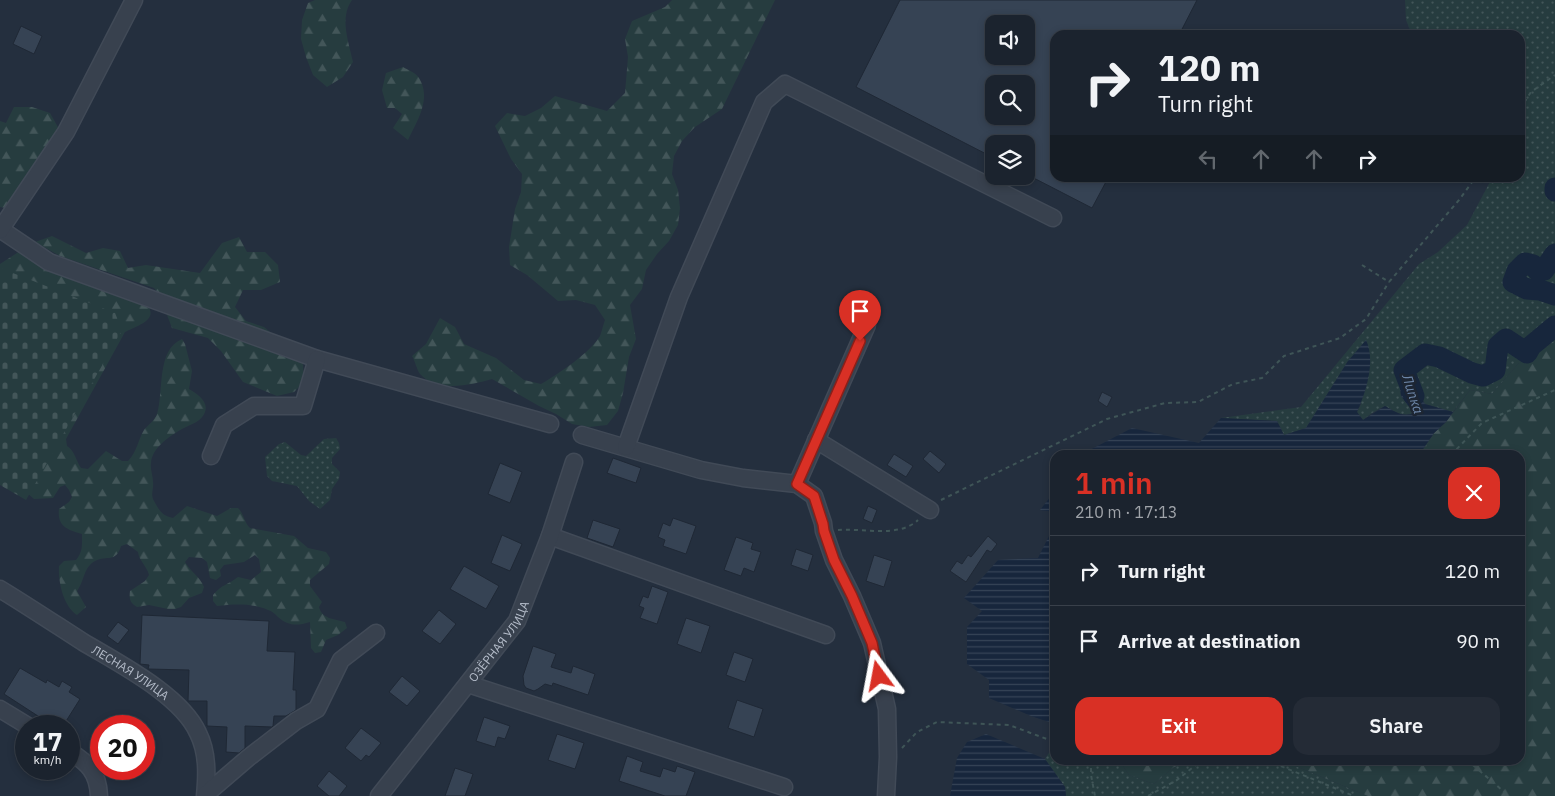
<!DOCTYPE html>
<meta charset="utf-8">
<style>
body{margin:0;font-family:"IBM Plex Sans",sans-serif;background:#242b36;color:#f1f3f6;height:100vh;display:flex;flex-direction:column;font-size:19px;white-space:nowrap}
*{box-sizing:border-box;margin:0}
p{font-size:16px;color:#a0a4aa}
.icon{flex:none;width:28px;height:28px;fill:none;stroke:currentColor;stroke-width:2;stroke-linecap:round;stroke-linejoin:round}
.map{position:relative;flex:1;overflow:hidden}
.side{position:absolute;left:1050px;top:450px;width:475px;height:315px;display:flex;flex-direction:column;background:#1b232e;border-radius:15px;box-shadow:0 2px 8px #0003,0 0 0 1px #39404a}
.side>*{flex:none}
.top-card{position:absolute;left:1050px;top:30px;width:475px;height:152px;border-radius:15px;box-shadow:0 2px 8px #0003,0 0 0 1px #39404a;background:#1b232e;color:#f1f3f6;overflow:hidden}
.fabs{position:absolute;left:985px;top:15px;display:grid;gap:10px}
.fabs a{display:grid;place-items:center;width:50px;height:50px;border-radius:10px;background:#1b232e;box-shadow:0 2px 8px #0003,0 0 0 1px #39404a;font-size:25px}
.speed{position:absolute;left:15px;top:715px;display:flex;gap:10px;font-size:25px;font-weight:700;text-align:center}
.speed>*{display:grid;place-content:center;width:65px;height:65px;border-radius:50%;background:#1b232e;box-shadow:0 2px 8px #0003,0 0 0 1px #39404a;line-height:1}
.speed small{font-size:12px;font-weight:400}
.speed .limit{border:8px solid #d22;background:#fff;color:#111}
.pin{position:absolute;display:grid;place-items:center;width:42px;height:42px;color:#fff;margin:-51px -21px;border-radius:50% 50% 50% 0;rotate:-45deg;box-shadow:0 0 5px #0007}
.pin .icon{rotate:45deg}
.me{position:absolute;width:55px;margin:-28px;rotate:347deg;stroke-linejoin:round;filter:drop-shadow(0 0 4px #0008)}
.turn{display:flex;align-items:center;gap:18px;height:105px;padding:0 25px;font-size:22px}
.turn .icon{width:65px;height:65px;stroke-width:2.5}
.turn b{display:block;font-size:35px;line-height:42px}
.lanes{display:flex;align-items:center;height:48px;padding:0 25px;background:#0003;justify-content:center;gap:25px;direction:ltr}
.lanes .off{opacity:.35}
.round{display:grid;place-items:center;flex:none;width:52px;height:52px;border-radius:15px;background:#242b36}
.headline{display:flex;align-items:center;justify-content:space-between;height:85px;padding:0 25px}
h1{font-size:30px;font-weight:600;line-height:38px;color:#d93025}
.cta{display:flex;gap:10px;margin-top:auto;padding:10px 25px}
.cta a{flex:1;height:58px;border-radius:15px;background:#d93025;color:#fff;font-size:20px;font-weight:600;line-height:58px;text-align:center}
.cta a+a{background:#242b36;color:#f1f3f6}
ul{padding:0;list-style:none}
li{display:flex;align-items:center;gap:15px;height:70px;padding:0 25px;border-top:1px solid #39404a}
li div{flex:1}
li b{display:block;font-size:19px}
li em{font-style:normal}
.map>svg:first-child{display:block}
.grass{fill:url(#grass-dots)}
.forest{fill:url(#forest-firs)}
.cemetery{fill:url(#cemetery-stones)}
.water{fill:url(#water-rules)}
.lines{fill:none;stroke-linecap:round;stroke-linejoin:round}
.river{stroke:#17263c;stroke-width:21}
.building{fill:#364354;stroke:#1f2835;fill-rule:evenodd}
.minor-casing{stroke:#414a57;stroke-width:19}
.path{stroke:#3f5557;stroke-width:2;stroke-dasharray:4 4;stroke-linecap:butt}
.minor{stroke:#38414e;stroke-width:16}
.route-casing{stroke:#8d1f18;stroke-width:12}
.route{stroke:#d93025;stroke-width:9}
.labels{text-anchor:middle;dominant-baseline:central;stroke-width:5;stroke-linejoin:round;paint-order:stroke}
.street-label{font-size:12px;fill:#b4bcc9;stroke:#1d2633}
.water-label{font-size:14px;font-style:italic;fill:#6d86a8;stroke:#1d2633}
</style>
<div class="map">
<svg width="1555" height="796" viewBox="0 0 1555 796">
<defs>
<pattern id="grass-dots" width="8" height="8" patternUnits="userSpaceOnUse" patternTransform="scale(1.25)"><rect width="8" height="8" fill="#263c3f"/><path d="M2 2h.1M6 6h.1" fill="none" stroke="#435659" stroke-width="1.8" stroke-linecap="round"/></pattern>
<pattern id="forest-firs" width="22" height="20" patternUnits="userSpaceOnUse" patternTransform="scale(1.25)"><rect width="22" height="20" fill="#263c3f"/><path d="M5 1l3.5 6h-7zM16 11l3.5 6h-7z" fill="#435659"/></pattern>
<pattern id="cemetery-stones" width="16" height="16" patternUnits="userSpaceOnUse" patternTransform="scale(1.25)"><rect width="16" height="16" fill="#263c3f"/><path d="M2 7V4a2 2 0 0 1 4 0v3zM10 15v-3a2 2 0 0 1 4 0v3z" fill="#435659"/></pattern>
<pattern id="water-rules" width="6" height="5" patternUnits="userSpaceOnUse" patternTransform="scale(1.25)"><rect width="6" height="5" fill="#17263c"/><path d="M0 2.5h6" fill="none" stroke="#364457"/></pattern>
</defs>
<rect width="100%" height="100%" fill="#242f3e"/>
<g class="grass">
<path d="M1405 0H1555V342L1518 364 1492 394 1470 390 1453 412 1425 404 1404 370 1398 368 1401 396 1414 413C1403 418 1394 411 1385 406L1372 413 1363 420 1357 412 1361 404 1348 361 1306 428 1284 435 1277 421 1221 418 1301 407 1419 264 1438 252 1467 225 1492 178H1520V35H1412L1406 20Z"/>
<polygon points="336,438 339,443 340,449 332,458 332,464 340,472 339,479 332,489 330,500 320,509 309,501 297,486 272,481 267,476 265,457 279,444 285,442 301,455 306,456 324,439"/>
<polygon points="1055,743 1055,760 1119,760 1129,775 1154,784 1174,767 1186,763 1183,760 1288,760 1293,765 1368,796 1066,796 1065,787 1045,759"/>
</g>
<g class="forest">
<path d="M315 0H352C339 18 349 42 353 62L343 77 327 87 313 75 306 57 301 39 302 20 308 3Z"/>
<path d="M672 0H775L722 109 695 127 682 141 674 156 672 174 678 190 680 208 678 225 669 241 657 254 646 270 642 289 630 305 636 339 629 357 623 393 618 411 607 425 589 427 572 424 556 414 539 406 492 379C471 385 437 393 420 374 417 370 415 361 412 356L426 344 440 318 455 327 464 344 496 358 524 380 541 384C557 375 591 352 600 336 602 331 603 325 605 320L595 305 576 300 558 301 527 275 510 265 509 247 515 209 521 192 522 174 511 159 495 126 507 113 525 116 541 108 555 96 607 111 625 93 628 57 625 39 632 21 665 7Z"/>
<path d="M403 67C408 70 416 73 419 78 432 99 417 121 408 140L393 128 402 114 395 108H387L382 90 386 73Z"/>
<polygon points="14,107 32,107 50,113 59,129 6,208 0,207 0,121 6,123"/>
<polygon points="52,236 86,253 103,248 120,251 128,268 146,265 200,273 222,243 239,237 247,252 265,252 278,265 280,282 261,290 243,290 235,307 246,321 264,327 292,350 303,364 304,382 294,392 277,396 243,382 221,351 208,338 172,328 159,294 154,288 60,256 35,242"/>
<path d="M20 251 26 253 59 275 145 303C162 319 136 326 125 332L66 439 67 446C75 451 76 461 81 468L88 469 106 451 122 461H128C137 452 138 440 144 430 148 425 155 420 157 414 164 392 156 350 182 339L185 344 192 371 189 389C196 393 209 401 205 412 202 421 192 424 184 428 171 435 152 447 151 463 150 469 153 476 153 482 154 489 150 494 154 501 159 510 162 516 173 518L187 506 217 516 231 508H238C244 514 244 522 250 528L294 536 308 548 326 552 330 558 329 564 310 580V586L322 602 319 607C322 619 334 619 345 622L347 628 338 635 326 640 321 652 315 653 311 648 310 622C297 626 288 626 278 617 275 614 272 611 268 610 253 603 233 604 217 606L213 601V595C222 584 228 585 238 577L251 580 261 572 259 559 255 555 244 562 224 565 220 570 221 576 216 580 210 578 207 562 202 558 189 557 185 562C191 572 200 577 204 587L202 593 189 598 181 607 175 609H168L149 605 137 607C130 603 129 599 130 591L145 581 149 575C147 566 139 561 138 552L127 544 121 546C116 563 107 555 95 561 83 568 85 580 77 591L86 607 77 615C63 606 58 581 59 566L64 561 76 560C83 552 82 545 82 534 67 530 57 526 59 509L69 502 72 497 69 490 65 485 60 487 53 498 34 499 25 491 0 479V264Z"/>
<polygon points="1555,342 1555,796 1368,796 1293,765 1288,760 1520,760 1520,455 1419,455 1434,433 1446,422 1470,390 1492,394 1518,364"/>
<polygon points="1119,760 1183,760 1187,763 1174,767 1154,784 1129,775"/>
</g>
<polygon class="cemetery" points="0,268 115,313 122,330 26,500 0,485"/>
<g class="water">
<path d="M1366 340C1376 361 1366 392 1357 412L1363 420 1385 406C1394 411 1403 418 1414 413L1401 396 1398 368 1404 370 1425 404 1453 412 1446 422 1434 433 1419 455H1083L1086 452 1132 428 1199 443 1221 418 1277 421 1284 435 1306 428 1348 361Z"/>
<polygon points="1055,491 1055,512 1040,510"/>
<polygon points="1055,524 1055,724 1031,716 989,698 989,680 967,664 967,627 982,611 964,598 998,560 1038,558"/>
<polygon points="986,734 1045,759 1065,787 1066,796 950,796 957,758 967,742"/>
</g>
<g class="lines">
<g class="river">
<polyline points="1555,188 1555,191"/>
<polyline points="1555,254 1544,270 1537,270 1533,265 1525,263 1517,271 1513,282 1527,289 1540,290 1555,295"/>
<polyline points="1414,396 1404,370 1425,354 1439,357 1472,373 1483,376 1495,370 1498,346 1506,339 1527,353 1531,346 1555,326"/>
</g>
</g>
<g class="building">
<path d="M900 0H1197L1179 35H1055V178H1108L1092 208 1026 174V144H994V158L856 87ZM994 24H1026V56H994ZM994 84H1026V116H994Z"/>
<polygon points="21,26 42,36 34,54 13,44"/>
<polygon points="1102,392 1112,397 1107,407 1098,401"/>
<polygon points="930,451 946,464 939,473 923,459"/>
<polygon points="894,454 913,466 906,477 887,465"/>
<polygon points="613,458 641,468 636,483 607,473"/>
<polygon points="500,463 522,472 510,503 488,494"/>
<polygon points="868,506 877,510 872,523 863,519"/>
<polygon points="673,518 696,526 686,554 663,546 665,540 658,537 663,523 670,526"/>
<polygon points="593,520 620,529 613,547 587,538"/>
<polygon points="502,535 522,544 510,571 491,563"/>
<polygon points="988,536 997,544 991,552 987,550 966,582 950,571 957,561 962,564 968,555 971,557"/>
<polygon points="736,537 753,543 751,549 761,552 754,572 744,568 741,576 724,570"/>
<polygon points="796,549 813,555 808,571 791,565"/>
<polygon points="874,555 892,561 884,587 866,581"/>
<polygon points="464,566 499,586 486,609 450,589"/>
<polygon points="652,586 668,592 657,624 640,618 644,608 639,606 643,596 648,598"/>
<polygon points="439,610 456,624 440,644 422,631"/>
<polygon points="142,615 269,621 267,651 295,652 293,690 296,690 296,710 286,716 274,716 273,726 272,727 245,726 245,748 239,753 226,752 227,727 207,726 207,701 188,701 189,670 148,669 149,665 140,664"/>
<polygon points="686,618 710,626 701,653 677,644"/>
<polygon points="118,622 129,630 118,644 107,636"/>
<polygon points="533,646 556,654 551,667 571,673 573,666 595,674 588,695 553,683 552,686 545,684 538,689 534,691 526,688 524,685 523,676"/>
<polygon points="734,652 753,659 745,682 726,675"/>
<polygon points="20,668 46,683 47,680 59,687 62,681 72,687 69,692 80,699 63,726 43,726 38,723 41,718 4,694"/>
<polygon points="402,676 420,691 407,706 389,692"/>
<polygon points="737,700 763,709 754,737 728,728"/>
<polygon points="484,717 510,726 505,739 498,737 495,747 476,741"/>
<polygon points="361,728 381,743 369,757 366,755 361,761 345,748"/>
<polygon points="557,734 584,743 575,769 548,760"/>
<polygon points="627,756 643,762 640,771 660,777 663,768 675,772 677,766 695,772 686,796 665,796 619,781"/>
<polygon points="455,768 473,774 465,796 445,796"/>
<polygon points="329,771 347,786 339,796 329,796 317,786"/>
</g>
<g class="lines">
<g class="minor-casing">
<g id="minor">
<polyline points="0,229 49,262 317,359 550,424"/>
<polyline points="0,230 66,132 134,0"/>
<polyline points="582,435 701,470 743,478 797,484 814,496 823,523 824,531 834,560 852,596 872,643 887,709 888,757 886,796"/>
<polyline points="816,440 930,510"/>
<polyline points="626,447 679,297 764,102 785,84 1053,218"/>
<polyline points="211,456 224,425 254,406 303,406 317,359"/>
<polyline points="797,484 867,325"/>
<polyline points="550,536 826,635"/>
<path id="s1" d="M0 589C28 606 55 624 83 642 118 663 181 695 198 733 208 753 207 775 205 796"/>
<polyline points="468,684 784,787"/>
<polyline points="0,709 28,726"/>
<path d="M69 751C88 763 98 772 99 796"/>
<polyline points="206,794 248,758 296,721 317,709 341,660 376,633"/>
<path id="s2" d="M379 796 517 621 550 536 574 462"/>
</g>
</g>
<g class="path">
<polyline points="1520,109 1531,92 1555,75"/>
<polyline points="1362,265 1389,282 1459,200 1475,178"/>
<polyline points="1451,455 1482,423 1555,390"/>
<polyline points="941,500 1107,419 1165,403 1198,402 1233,384 1262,378 1284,356 1340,338 1366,319 1389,282"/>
<path d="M838 530C863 528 899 538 918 520"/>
<polyline points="902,748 917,732 937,722 1009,725 1055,742"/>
<polyline points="1091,760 1091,775 1095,796"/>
<polyline points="1266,760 1354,796"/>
<polyline points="1467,760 1509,796"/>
<polyline points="1148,796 1177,780 1202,760"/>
</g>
<use href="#minor" class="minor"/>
</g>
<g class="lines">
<g class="route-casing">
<polyline id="route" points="860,341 797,484 814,496 823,524 824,531 834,560 852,596 872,643 879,676"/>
</g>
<use href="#route" class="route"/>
</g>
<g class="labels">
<g class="street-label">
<text stroke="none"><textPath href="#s2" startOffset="196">ОЗЁРНАЯ УЛИЦА</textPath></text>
<text stroke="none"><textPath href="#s1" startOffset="155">ЛЕСНАЯ УЛИЦА</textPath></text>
</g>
<g class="water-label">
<text transform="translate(1413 394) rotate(72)">Липка</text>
</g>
</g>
</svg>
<div class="fabs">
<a><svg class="icon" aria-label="sound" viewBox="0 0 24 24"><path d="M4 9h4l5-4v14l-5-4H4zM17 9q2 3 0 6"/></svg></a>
<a><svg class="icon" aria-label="search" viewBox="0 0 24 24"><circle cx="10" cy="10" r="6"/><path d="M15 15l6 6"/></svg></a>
<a><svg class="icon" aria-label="layers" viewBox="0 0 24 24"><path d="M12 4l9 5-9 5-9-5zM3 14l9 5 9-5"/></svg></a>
</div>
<div class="speed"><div>17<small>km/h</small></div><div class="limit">20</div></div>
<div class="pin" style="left:860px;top:341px;background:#d93025"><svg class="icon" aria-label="arrive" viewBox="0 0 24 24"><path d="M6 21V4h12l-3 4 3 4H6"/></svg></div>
<svg class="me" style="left:879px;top:676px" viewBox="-20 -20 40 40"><path d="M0-17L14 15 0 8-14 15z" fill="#d93025" stroke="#fff" stroke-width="4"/></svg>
<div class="top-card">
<div class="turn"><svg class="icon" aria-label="right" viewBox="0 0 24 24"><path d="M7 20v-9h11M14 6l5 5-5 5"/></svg><div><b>120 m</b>Turn right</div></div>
<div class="lanes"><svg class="icon off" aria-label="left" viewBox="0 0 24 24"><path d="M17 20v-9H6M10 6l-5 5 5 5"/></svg><svg class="icon off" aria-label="ahead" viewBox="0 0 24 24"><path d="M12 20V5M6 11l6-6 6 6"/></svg><svg class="icon off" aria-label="ahead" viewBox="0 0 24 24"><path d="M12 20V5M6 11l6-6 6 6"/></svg><svg class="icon" aria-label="right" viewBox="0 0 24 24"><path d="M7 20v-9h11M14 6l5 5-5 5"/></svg></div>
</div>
<section class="side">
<div class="headline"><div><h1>1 min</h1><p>210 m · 17:13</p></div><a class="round" style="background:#d93025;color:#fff"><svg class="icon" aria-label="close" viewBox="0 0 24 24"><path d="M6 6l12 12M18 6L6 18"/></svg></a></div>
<ul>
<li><svg class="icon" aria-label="right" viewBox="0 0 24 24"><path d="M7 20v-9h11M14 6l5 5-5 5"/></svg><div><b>Turn right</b></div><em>120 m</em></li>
<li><svg class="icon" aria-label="arrive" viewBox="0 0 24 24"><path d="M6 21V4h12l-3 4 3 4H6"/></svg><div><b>Arrive at destination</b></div><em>90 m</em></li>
</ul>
<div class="cta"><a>Exit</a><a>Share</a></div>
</section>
</div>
